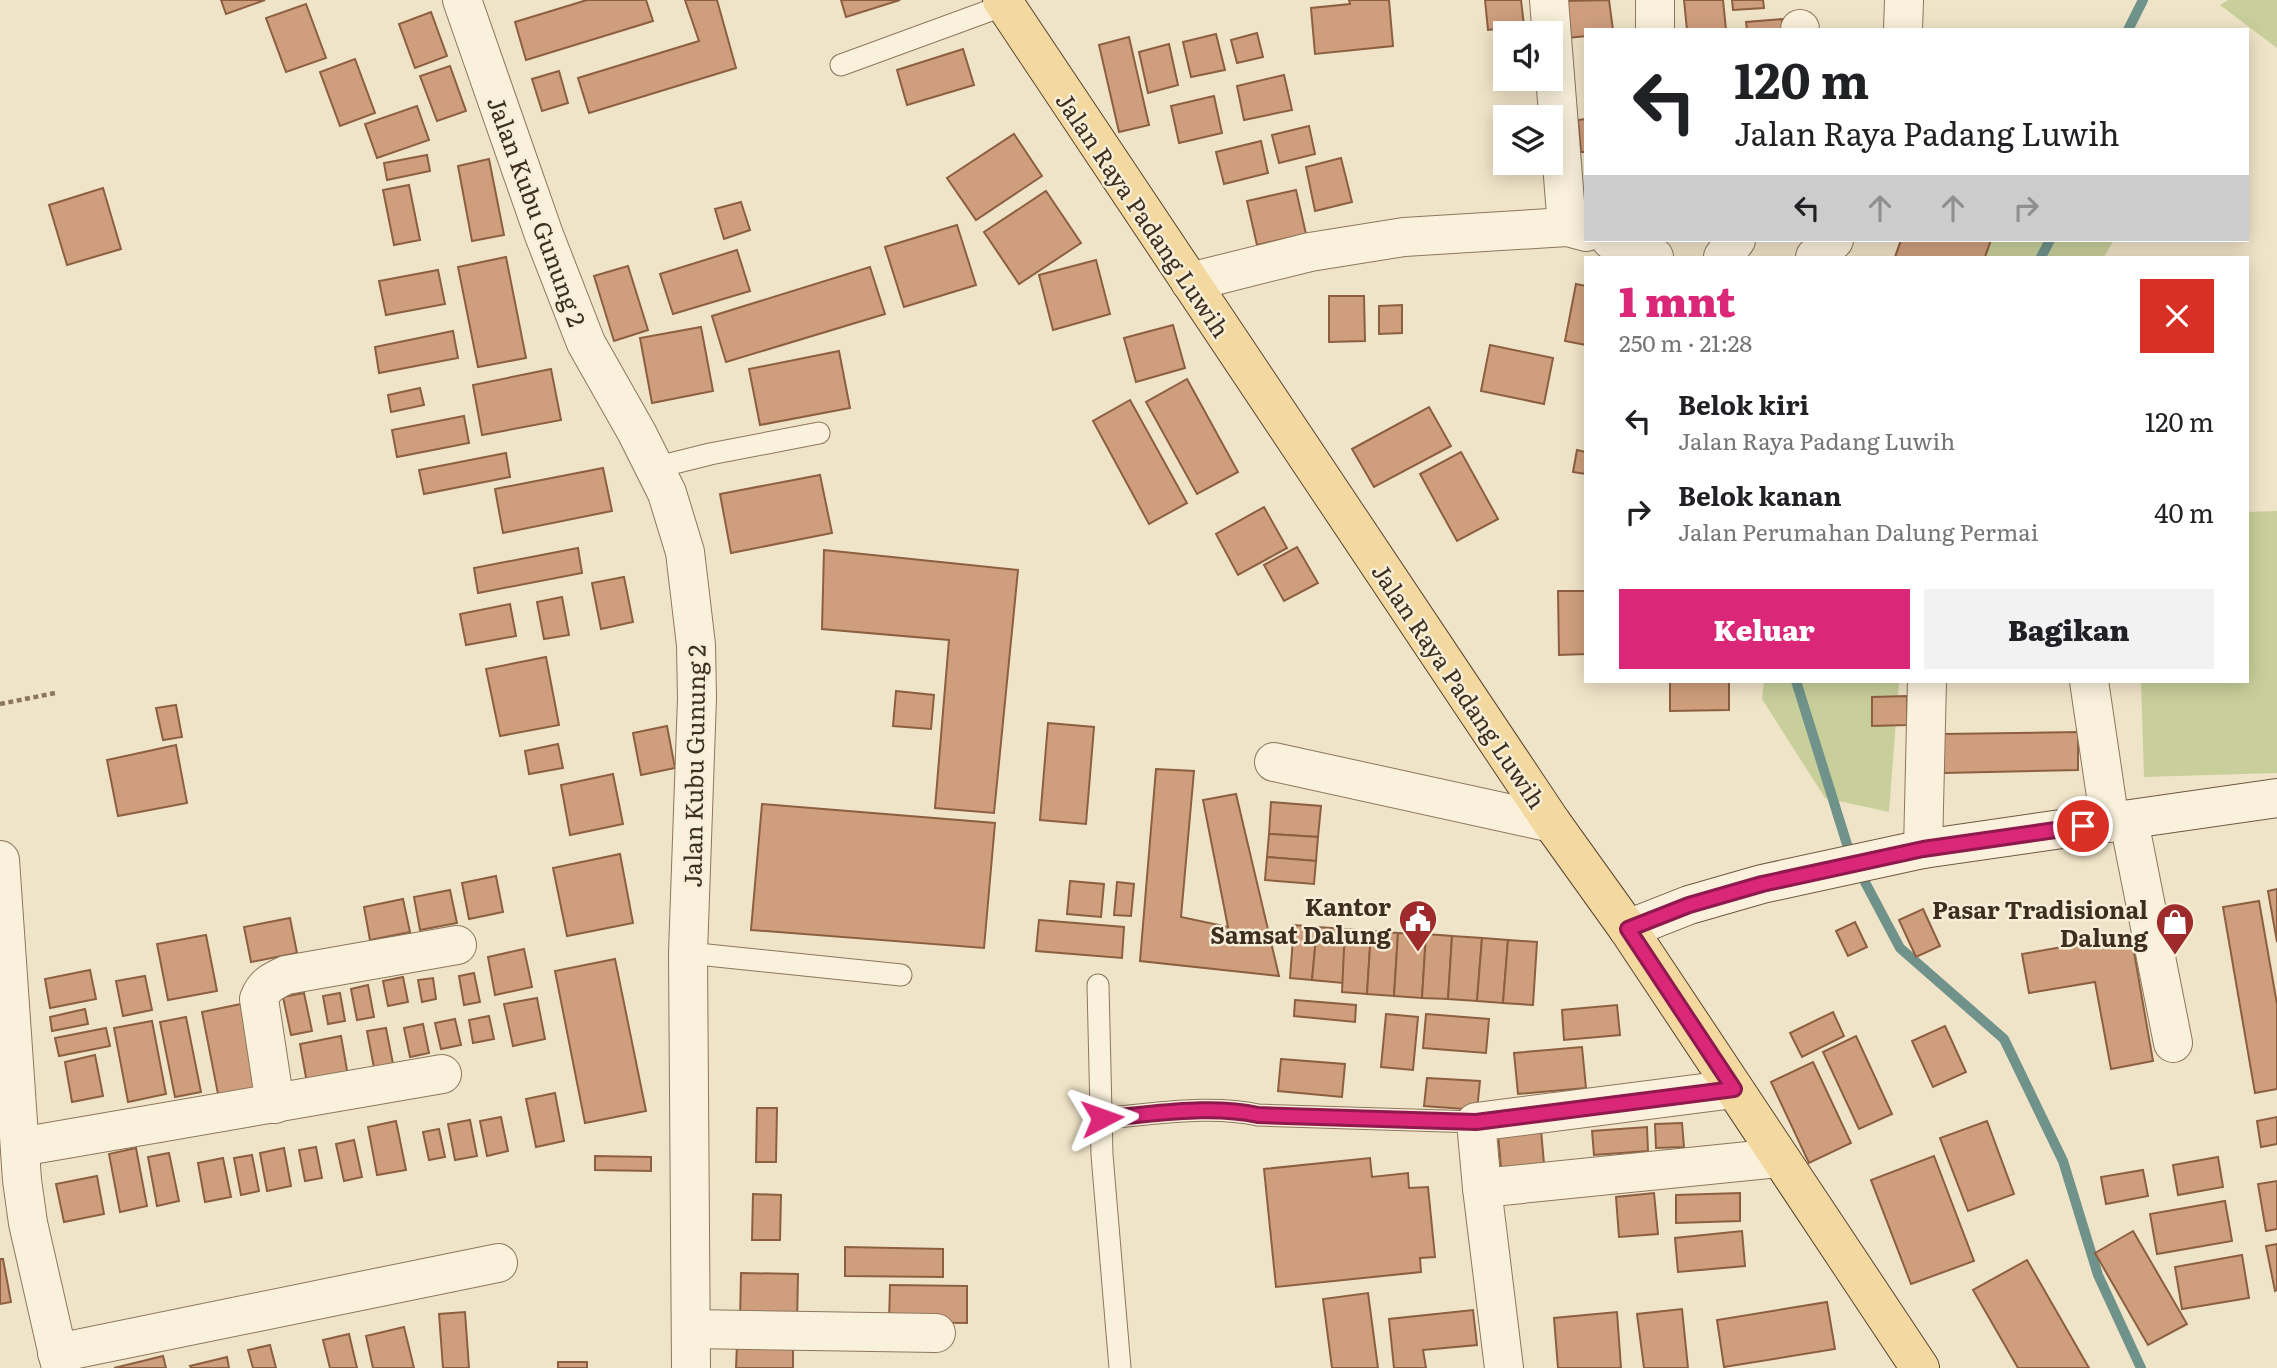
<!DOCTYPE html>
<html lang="id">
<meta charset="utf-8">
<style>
body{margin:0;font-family:Literata,serif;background:#f2f2f2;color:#202124;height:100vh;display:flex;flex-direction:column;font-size:26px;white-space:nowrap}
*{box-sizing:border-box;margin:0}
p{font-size:23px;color:#757577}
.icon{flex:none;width:38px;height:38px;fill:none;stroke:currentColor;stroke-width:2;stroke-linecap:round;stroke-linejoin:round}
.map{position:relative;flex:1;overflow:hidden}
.drawer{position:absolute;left:1584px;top:256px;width:665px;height:427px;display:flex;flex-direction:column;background:#fff;border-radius:0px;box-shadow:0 4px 18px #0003}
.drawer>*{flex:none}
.top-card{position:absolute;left:1584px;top:28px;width:665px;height:214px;border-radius:0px;box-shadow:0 4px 18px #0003;background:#fff;color:#202124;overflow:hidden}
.buttons{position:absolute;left:1493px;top:21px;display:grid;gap:14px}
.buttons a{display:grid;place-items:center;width:70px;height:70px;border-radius:0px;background:#fff;box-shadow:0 4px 18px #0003;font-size:35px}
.pin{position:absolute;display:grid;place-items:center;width:60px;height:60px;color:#fff;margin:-30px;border:4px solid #fff;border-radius:50%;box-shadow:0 2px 7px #0007}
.me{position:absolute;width:77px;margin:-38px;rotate:86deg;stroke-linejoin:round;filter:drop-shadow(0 0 5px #0008)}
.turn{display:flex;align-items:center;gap:24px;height:147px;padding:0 35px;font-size:32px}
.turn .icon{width:91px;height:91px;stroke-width:2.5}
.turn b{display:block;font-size:49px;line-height:60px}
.lanes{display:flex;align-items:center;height:66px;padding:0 35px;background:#0003;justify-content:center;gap:35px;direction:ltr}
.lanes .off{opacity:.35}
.round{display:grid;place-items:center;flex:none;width:74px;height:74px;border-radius:0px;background:#f2f2f2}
.summary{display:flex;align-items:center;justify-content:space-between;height:119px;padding:0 35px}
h1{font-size:42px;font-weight:800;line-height:52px;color:#db2777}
.action{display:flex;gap:14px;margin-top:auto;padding:14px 35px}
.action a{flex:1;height:80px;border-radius:0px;background:#db2777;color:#fff;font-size:28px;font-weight:800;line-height:80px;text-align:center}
.action a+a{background:#f2f2f2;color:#202124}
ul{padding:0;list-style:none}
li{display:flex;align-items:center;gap:21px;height:91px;padding:0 35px}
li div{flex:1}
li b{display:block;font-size:26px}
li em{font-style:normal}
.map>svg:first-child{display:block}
.green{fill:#c9cf9b}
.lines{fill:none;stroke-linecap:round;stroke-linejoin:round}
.stream{stroke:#6f938a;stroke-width:10}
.building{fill:#cf9f7d;stroke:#8d5f41;stroke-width:2}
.lane-casing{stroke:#8d765c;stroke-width:23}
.street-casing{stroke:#8d765c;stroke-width:40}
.secondary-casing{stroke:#6f573f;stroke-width:40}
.primary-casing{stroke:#5b4430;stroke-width:40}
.path{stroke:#8d765c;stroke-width:4.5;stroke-dasharray:5 3.5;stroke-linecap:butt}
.lane{stroke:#faf1dc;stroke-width:21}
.street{stroke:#faf1dc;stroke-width:38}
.secondary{stroke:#faf1dc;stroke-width:38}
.primary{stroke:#f3d9a0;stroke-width:38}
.route-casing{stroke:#8e194d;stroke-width:18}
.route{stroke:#db2777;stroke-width:12}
.labels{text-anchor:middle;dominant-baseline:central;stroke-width:5;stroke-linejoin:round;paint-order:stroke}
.street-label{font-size:24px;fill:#3d2e20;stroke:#f7eed8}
.poi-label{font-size:24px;font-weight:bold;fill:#3d2e20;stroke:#f7eed8;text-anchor:end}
</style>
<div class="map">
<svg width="2277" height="1368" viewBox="0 0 2277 1368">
<rect width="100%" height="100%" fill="#f0e4c8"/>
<g class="green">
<polygon points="2228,0 2277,0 2277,48 2220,5"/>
<polygon points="1990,240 2114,240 2104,257 1979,257"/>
<polygon points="2277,511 2277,773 2144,777 2141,681 2247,681 2247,512"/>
<polygon points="1764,681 1899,681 1889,812 1825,798 1762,699"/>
</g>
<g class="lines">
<g class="stream">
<polyline points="2128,30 2143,0"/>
<polyline points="2041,257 2050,240"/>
<polyline points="1796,681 1850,854 1900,948 2004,1039 2063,1161 2098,1275 2141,1368"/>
</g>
</g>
<g class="building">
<polygon points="221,0 265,0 226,14"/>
<polygon points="587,0 646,0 653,21 526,60 515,22"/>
<polygon points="685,0 717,0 736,68 589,113 578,78 699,41"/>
<polygon points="841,0 900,0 846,17"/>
<polygon points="1349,0 1389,0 1393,46 1315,54 1311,8 1350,4"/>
<polygon points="1485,0 1521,0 1524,26 1488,30"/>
<polygon points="1609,0 1613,30 1586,30 1586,36 1568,38 1565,1"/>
<polygon points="1684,0 1723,0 1726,30 1687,30"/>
<polygon points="1732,0 1763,0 1764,8 1733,10"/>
<polygon points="306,4 326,58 286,72 266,18"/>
<polygon points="431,12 447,56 415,68 399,24"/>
<polygon points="1782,19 1783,30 1747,30 1746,22"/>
<polygon points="1257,33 1263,57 1237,63 1231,40"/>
<polygon points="1216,34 1225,70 1191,77 1183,42"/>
<polygon points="1129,37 1149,125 1119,132 1099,45"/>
<polygon points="1169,44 1178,85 1148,93 1139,52"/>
<polygon points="963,49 974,85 907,105 897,70"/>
<polygon points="355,59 375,113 340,126 320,72"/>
<polygon points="450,66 466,111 437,121 420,76"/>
<polygon points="559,71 568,103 542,111 532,79"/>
<polygon points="1284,75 1292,110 1244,120 1237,86"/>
<polygon points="1214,96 1222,133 1179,143 1171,106"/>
<polygon points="417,106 429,140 377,158 365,124"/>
<polygon points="1586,119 1586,152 1581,152 1578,120"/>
<polygon points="1309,126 1315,154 1279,163 1272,135"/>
<polygon points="1014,134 1042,176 976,220 947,178"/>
<polygon points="1261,141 1268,173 1224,184 1216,152"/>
<polygon points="427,155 430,171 387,180 384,163"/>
<polygon points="1341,158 1352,202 1315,211 1306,167"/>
<polygon points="489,159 504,235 472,241 458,166"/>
<polygon points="409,185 420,240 394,245 383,190"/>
<polygon points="103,188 121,249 67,265 49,205"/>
<polygon points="1296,190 1306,234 1257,245 1247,201"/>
<polygon points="1046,191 1081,243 1019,284 984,232"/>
<polygon points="741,202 750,230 724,239 715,209"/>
<polygon points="957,225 976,285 904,307 885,247"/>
<polygon points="1901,240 1991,240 1985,257 1895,257"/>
<polygon points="737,250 750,291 673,314 660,274"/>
<polygon points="506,257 526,358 478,367 458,267"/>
<polygon points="1096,260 1110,314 1053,330 1039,275"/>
<polygon points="628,266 648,330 614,341 594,276"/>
<polygon points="870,267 885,314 726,362 712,316"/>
<polygon points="438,270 445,304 386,315 379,281"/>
<polygon points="1576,284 1586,286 1586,345 1565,341"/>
<polygon points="1329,296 1364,296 1365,341 1329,342"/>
<polygon points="1402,305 1402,333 1379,334 1379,306"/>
<polygon points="1173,325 1185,368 1136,382 1124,338"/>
<polygon points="701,327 713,391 652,403 640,338"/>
<polygon points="453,331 458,358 379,373 375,347"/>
<polygon points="1490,345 1553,358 1544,404 1481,391"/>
<polygon points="839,351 850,408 760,425 749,369"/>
<polygon points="551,369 561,420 482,435 473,385"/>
<polygon points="1187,379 1238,472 1197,494 1146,402"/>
<polygon points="420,388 424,405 391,412 388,395"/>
<polygon points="1130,400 1187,503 1149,524 1093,421"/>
<polygon points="1429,407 1451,446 1374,487 1352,449"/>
<polygon points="464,416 469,443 397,457 392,430"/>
<polygon points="1577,450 1586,452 1586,474 1573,472"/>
<polygon points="1461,452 1498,519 1457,541 1420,474"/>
<polygon points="506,453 510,477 424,494 419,470"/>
<polygon points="603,468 612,511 503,533 495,489"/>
<polygon points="820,475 832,533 731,553 720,494"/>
<polygon points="1264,507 1287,548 1238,575 1216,534"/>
<polygon points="1297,547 1318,583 1284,601 1264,565"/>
<polygon points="578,548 582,573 478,593 474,568"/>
<polygon points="824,550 1018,570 994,813 935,808 949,640 822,629"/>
<polygon points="624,577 633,622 601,629 592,583"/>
<polygon points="1558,591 1586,591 1586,654 1559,655"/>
<polygon points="562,597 569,635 544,639 537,602"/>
<polygon points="510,604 516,636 466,645 460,614"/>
<polygon points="546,657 559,725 500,736 486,669"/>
<polygon points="1670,681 1729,681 1729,710 1670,711"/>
<polygon points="896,691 934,695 931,729 893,726"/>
<polygon points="1907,696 1907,725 1872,726 1872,697"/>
<polygon points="176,705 182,737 163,740 156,708"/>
<polygon points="1048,723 1094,727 1086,824 1040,820"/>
<polygon points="667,726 675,768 641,775 633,733"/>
<polygon points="2078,732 2078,770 1944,773 1943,734"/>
<polygon points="558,744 563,768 529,774 525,751"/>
<polygon points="176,745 187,803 118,816 107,760"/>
<polygon points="1156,769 1194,771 1181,917 1228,927 1203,800 1236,794 1279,976 1140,961"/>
<polygon points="613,774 623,824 570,835 561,785"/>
<polygon points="1271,802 1321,806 1318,837 1269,834"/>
<polygon points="762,804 995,823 984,948 751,930"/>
<polygon points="1269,834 1318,837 1316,861 1267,857"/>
<polygon points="620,854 633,923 567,936 553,868"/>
<polygon points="1267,857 1316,861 1314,884 1265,880"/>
<polygon points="496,876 503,912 469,919 462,883"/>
<polygon points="1070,881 1104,884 1101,917 1067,914"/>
<polygon points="1117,882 1134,884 1131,916 1114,915"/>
<polygon points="2277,889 2277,942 2268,891"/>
<polygon points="450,890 457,923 420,930 414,897"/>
<polygon points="403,899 410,932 370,940 364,907"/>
<polygon points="2259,901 2277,1004 2277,1089 2255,1093 2223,907"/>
<polygon points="1923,909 1940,946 1916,957 1899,920"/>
<polygon points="290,918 297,953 251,962 244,927"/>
<polygon points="1039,920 1124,927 1122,958 1036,951"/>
<polygon points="1855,922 1867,947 1848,956 1836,931"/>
<polygon points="1294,925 1317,927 1312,980 1290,978"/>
<polygon points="1317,927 1345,929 1343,983 1312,980"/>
<polygon points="1345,929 1371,931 1367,994 1342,992"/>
<polygon points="1371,931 1398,933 1394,996 1367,994"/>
<polygon points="1398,933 1426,934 1422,998 1394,996"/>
<polygon points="1426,934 1452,936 1448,999 1422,998"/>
<polygon points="206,935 217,991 168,1000 157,944"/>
<polygon points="2131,935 2153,1061 2111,1069 2095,982 2029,993 2022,954"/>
<polygon points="1452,936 1482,938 1477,1001 1448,999"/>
<polygon points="1482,938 1508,940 1503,1003 1477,1001"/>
<polygon points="1508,940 1537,942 1533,1005 1503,1003"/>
<polygon points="524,949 532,987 495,995 488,957"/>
<polygon points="615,959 646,1111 585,1123 555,971"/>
<polygon points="90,970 96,999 50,1008 45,979"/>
<polygon points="474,973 480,1002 464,1005 459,976"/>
<polygon points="145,976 152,1010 123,1016 116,981"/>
<polygon points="403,977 408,1002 388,1006 383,981"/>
<polygon points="433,978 436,999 422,1002 418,980"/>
<polygon points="368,985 374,1017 357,1020 351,989"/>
<polygon points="304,993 312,1031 291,1035 283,997"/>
<polygon points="340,993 345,1021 328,1024 323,996"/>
<polygon points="537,998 545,1039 513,1046 504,1004"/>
<polygon points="1295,1000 1356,1005 1355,1022 1294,1016"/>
<polygon points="241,1004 258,1092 219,1099 202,1012"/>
<polygon points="1617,1005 1620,1035 1564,1040 1562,1010"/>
<polygon points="85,1009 88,1024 52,1031 50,1017"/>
<polygon points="1833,1012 1844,1036 1802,1057 1790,1033"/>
<polygon points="1386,1014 1418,1017 1413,1070 1381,1067"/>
<polygon points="1426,1014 1489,1019 1486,1053 1423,1048"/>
<polygon points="489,1016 494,1039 473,1043 469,1020"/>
<polygon points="186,1017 201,1092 175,1097 160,1022"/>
<polygon points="455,1019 461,1045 441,1049 435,1023"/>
<polygon points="152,1021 166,1094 128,1102 114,1028"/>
<polygon points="423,1024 429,1053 410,1057 404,1028"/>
<polygon points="1945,1026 1966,1072 1933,1087 1912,1041"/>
<polygon points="106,1028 110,1046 59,1056 55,1038"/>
<polygon points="386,1028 394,1069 375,1073 367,1031"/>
<polygon points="341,1036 348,1076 307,1083 300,1044"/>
<polygon points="1856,1036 1892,1114 1859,1129 1823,1052"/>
<polygon points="1582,1047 1586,1088 1518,1094 1514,1053"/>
<polygon points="95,1055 103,1096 72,1102 65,1062"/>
<polygon points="1281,1059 1345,1064 1342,1097 1278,1091"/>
<polygon points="1813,1062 1851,1143 1809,1163 1771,1082"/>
<polygon points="1427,1078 1480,1081 1477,1110 1424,1106"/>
<polygon points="555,1093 564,1141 536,1147 526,1099"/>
<polygon points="757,1108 777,1108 776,1162 756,1162"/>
<polygon points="501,1117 508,1151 487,1156 480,1121"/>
<polygon points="2277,1117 2277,1144 2261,1147 2257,1121"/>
<polygon points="470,1120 477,1156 455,1160 448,1124"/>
<polygon points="396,1121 406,1170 377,1175 368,1127"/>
<polygon points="1987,1121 2014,1194 1968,1211 1940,1138"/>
<polygon points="1682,1123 1684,1147 1656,1148 1655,1124"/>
<polygon points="1647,1127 1648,1151 1594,1155 1592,1131"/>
<polygon points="439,1129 445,1157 429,1160 423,1132"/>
<polygon points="1541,1130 1545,1175 1502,1179 1498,1134"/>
<polygon points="354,1140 362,1177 344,1181 336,1144"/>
<polygon points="316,1147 322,1178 305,1181 299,1150"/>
<polygon points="136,1148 147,1206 120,1212 109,1154"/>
<polygon points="284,1148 291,1186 267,1191 260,1153"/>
<polygon points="169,1153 179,1201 157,1206 148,1157"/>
<polygon points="252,1155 259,1191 241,1195 234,1158"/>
<polygon points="595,1156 651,1157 651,1171 595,1170"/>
<polygon points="1934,1156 1974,1261 1911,1284 1871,1180"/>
<polygon points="2218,1157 2223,1187 2178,1195 2173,1165"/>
<polygon points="223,1158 231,1197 205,1202 198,1163"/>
<polygon points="1370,1158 1372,1177 1408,1173 1409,1188 1428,1187 1435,1257 1420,1258 1421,1272 1276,1287 1264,1169"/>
<polygon points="2143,1170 2148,1196 2106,1204 2101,1177"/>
<polygon points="97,1176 104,1214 64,1222 56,1184"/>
<polygon points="2277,1181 2277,1229 2266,1231 2258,1184"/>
<polygon points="1654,1193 1658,1234 1619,1237 1616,1197"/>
<polygon points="1740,1193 1740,1221 1676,1223 1676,1195"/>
<polygon points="753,1194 781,1195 780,1240 752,1240"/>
<polygon points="2225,1201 2232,1241 2157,1254 2150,1214"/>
<polygon points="1742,1231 1745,1266 1678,1272 1675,1238"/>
<polygon points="2133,1231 2187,1324 2148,1345 2095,1253"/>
<polygon points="2277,1244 2277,1290 2275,1291 2266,1246"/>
<polygon points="845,1247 943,1249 943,1277 845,1276"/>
<polygon points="2242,1255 2249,1298 2182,1309 2175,1267"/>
<polygon points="0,1259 3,1259 11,1302 0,1304"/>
<polygon points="2027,1260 2089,1368 2018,1368 1973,1290"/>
<polygon points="741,1273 798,1274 797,1323 740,1322"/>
<polygon points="890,1285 967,1286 967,1323 889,1322"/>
<polygon points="1368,1293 1378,1368 1332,1368 1323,1299"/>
<polygon points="1827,1302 1835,1349 1724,1367 1717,1320"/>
<polygon points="1682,1309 1688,1368 1644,1368 1637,1314"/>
<polygon points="1473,1310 1477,1345 1423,1350 1426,1368 1394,1368 1389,1319"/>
<polygon points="465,1312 469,1368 443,1368 439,1314"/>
<polygon points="1617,1312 1621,1368 1558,1368 1554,1318"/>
<polygon points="404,1327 414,1368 373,1368 366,1336"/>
<polygon points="349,1334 357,1368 330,1368 323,1340"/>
<polygon points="737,1344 793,1344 793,1368 736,1368"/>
<polygon points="270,1345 276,1368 253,1368 248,1350"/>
<polygon points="163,1356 166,1368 114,1368"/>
<polygon points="227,1357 229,1368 191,1368 190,1366"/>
<rect x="558" y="1362" width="29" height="6"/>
</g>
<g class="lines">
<g class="lane-casing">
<g id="lane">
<polyline points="841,65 1005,5"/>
<polyline points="654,468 710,454 819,433"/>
<polyline points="688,953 901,975"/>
<polyline points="1098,985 1102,1155 1120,1368"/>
<path d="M1102 1118C1152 1115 1208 1104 1258 1115L1476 1122"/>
</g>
</g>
<g class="street-casing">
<g id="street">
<polyline points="462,0 544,235 586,343 637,433 667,493 685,552 696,645 697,698 688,953 691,1368"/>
<polyline points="1549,0 1567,227"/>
<polyline points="1655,30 1655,0"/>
<polyline points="1800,30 1800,29"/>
<polyline points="1903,30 1904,0"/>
<polyline points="1611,240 1633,246 1654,257"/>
<polyline points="1723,257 1736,240"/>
<polyline points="1815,257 1834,240"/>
<polyline points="1190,282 1310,252 1404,237 1567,227 1586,232"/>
<polyline points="2089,681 2110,823"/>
<polyline points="1274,762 1552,823"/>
<polyline points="2129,821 2173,1043"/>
<polyline points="1923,849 1927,681"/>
<polyline points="0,860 22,1180 28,1223 61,1368"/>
<path d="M275 1104 259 999C264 985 273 981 286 975L457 945"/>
<polyline points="20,1147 442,1074"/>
<polyline points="1482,1188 1778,1158"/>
<polyline points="692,1329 936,1333"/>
<polyline points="57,1353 498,1263"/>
<polyline points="1504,1368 1482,1188 1476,1122 1734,1089"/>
</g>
</g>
<g class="secondary-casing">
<polyline id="secondary" points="1628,929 1689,905 1762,884 1923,849 2277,798"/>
</g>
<g class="primary-casing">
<polyline id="primary" points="1002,0 1552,823 1628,929 1920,1368"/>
</g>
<polyline class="path" points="0,704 55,693"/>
<use href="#lane" class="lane"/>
<use href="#street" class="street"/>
<use href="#secondary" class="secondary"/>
<use href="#primary" class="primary"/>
</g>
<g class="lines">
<g class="route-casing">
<path id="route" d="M1102 1118C1152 1115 1208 1104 1258 1115L1476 1122 1734 1089 1628 929 1689 905 1762 884 1923 849 2083 826"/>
</g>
<use href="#route" class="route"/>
</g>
<defs>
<g id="civic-pin" transform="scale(2.0125)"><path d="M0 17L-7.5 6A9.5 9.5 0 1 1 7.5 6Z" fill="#9e2a2b" stroke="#f7eed8"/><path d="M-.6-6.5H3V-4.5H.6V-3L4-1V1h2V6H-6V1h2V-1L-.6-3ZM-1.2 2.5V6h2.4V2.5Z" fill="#fff"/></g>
<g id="shop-pin" transform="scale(2.0125)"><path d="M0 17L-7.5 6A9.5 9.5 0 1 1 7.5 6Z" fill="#9e2a2b" stroke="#f7eed8"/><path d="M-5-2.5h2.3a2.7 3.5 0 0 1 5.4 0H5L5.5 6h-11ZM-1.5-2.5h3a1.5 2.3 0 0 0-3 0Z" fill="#fff"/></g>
</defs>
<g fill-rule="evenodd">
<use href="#civic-pin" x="1418" y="919"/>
<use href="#shop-pin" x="2175" y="922"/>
</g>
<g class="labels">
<g class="street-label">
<text transform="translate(538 211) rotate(70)">Jalan Kubu Gunung 2</text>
<text transform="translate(1144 214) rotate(56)">Jalan Raya Padang Luwih</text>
<text transform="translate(1460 685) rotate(56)">Jalan Raya Padang Luwih</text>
<text transform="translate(693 766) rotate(-89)">Jalan Kubu Gunung 2</text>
</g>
<g class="poi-label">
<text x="1391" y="905">Kantor<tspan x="1391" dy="28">Samsat Dalung</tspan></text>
<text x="2148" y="908">Pasar Tradisional<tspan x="2148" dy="28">Dalung</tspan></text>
</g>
</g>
</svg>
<div class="buttons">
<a><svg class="icon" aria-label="sound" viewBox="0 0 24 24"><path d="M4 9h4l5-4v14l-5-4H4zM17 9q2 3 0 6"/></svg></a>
<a><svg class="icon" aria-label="layers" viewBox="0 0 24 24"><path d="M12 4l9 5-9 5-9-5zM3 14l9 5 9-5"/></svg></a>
</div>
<div class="pin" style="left:2083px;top:826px;background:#d93025"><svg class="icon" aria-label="arrive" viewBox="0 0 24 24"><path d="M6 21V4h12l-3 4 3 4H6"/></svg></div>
<svg class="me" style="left:1102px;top:1118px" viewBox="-20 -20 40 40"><path d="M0-17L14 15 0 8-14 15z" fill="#db2777" stroke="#fff" stroke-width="4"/></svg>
<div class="top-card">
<div class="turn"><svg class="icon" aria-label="left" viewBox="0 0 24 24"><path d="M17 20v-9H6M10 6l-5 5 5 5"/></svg><div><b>120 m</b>Jalan Raya Padang Luwih</div></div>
<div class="lanes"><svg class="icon" aria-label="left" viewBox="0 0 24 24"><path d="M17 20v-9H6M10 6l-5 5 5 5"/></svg><svg class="icon off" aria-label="ahead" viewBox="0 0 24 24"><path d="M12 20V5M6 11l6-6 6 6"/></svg><svg class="icon off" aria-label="ahead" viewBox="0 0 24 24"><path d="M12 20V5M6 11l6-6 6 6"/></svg><svg class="icon off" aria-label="right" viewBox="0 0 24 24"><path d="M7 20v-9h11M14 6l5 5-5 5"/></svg></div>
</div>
<section class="drawer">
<div class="summary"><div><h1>1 mnt</h1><p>250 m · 21:28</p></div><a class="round" style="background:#d93025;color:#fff"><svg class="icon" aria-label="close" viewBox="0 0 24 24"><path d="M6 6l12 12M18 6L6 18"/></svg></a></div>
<ul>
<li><svg class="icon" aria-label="left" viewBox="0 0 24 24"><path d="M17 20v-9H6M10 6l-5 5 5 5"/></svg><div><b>Belok kiri</b><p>Jalan Raya Padang Luwih</p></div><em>120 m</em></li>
<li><svg class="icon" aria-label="right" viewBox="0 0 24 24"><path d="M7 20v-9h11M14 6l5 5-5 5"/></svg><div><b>Belok kanan</b><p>Jalan Perumahan Dalung Permai</p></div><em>40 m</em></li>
</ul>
<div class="action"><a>Keluar</a><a>Bagikan</a></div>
</section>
</div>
